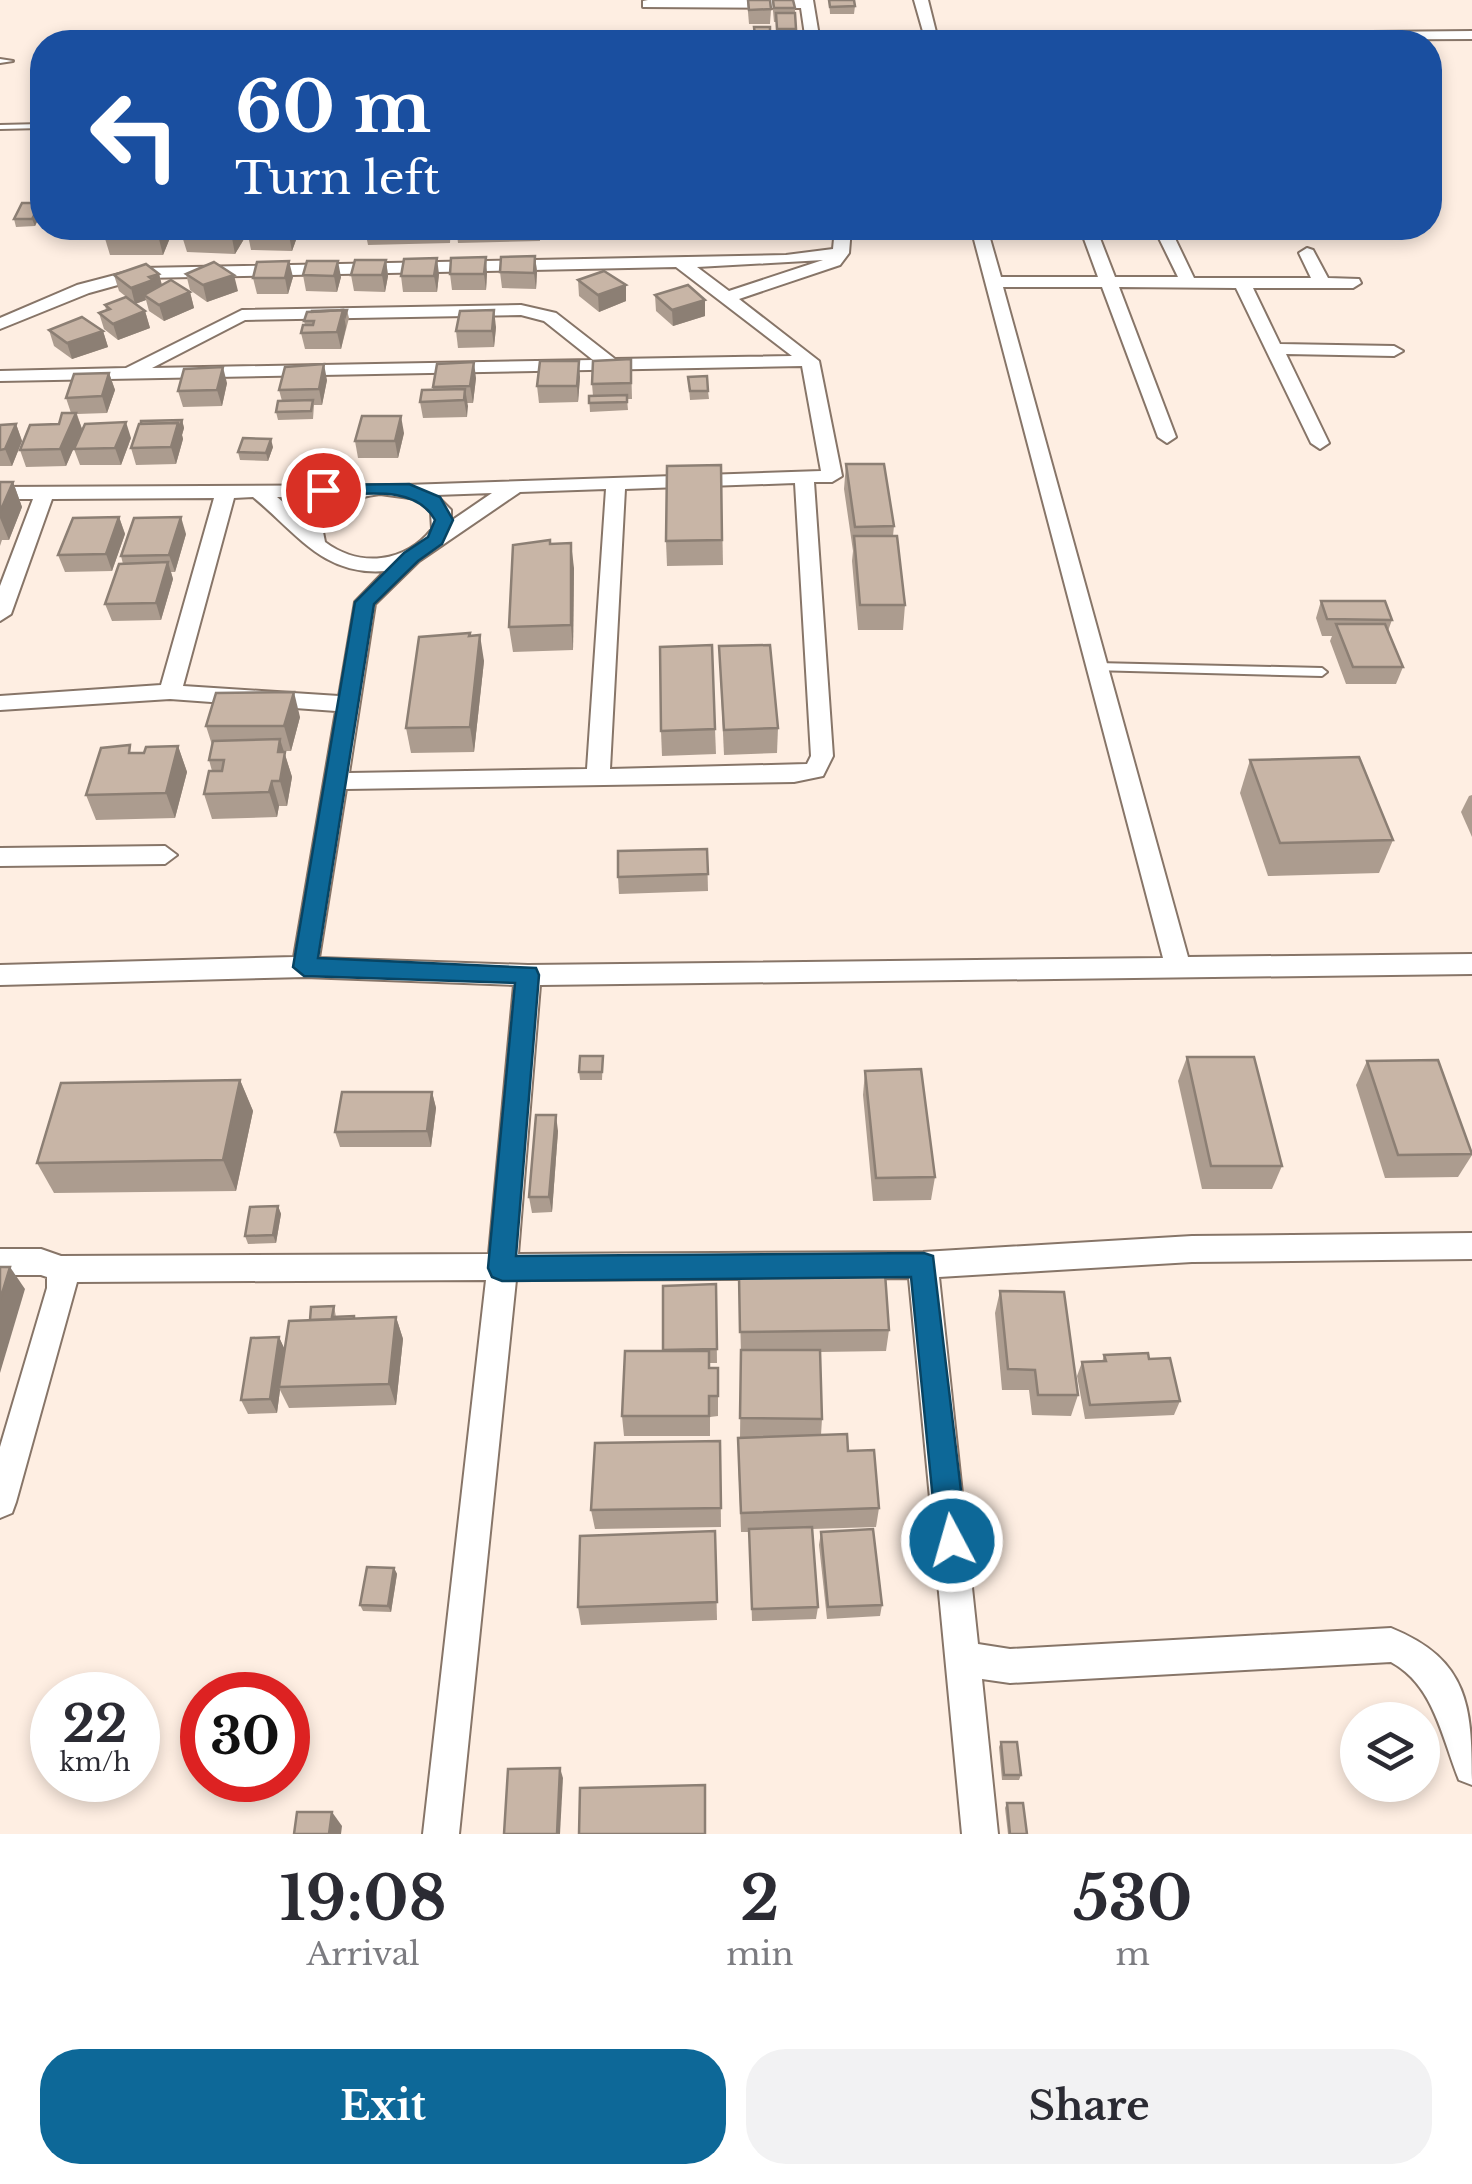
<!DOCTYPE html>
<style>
body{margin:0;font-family:"Libre Baskerville",serif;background:#f2f2f3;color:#2b2b33;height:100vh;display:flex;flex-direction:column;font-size:38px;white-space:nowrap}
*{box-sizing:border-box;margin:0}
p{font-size:32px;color:#7c7c81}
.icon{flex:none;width:55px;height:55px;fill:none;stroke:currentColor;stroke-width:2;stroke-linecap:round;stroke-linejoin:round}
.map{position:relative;height:1834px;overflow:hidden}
.panel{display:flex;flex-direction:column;background:#fff;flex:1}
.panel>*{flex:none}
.top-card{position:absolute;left:30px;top:30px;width:1412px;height:210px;border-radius:40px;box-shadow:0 5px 15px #0003;background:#1a4fa0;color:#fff;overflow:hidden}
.controls{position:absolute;left:1340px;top:1702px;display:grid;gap:20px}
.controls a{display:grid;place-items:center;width:100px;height:100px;border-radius:50%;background:#fff;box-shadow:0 5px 15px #0003;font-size:50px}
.speed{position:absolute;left:30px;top:1672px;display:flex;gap:20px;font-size:50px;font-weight:700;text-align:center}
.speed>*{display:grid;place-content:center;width:130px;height:130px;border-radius:50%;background:#fff;box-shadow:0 5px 15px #0003;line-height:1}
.speed small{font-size:25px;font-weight:400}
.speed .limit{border:15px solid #d22;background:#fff;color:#111}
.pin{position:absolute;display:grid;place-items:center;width:85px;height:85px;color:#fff;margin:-42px;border:5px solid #fff;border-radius:50%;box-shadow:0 2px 10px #0007}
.me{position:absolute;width:110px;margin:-55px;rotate:354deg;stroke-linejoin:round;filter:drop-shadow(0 0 8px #0008)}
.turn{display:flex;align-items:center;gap:35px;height:210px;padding:0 40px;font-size:45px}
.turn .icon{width:130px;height:130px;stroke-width:2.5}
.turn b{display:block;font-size:70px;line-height:85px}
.eta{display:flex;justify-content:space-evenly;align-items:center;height:170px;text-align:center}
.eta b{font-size:60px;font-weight:700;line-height:70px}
.action{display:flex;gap:20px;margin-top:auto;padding:20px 40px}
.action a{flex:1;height:115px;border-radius:40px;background:#0d6898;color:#fff;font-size:40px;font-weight:700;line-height:115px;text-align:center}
.action a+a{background:#f2f2f3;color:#2b2b33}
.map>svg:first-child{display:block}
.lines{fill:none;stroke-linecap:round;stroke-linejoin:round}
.lane-casing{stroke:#877568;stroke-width:4}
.street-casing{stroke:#877568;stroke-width:4}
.lane{fill:#fff;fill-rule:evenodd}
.street{fill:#fff;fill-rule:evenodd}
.wall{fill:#ac9c8f}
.shaded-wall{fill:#8c7f74}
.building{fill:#c8b5a6;stroke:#8c7f74;stroke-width:2.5}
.route{fill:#0d6898;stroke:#084463;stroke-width:2.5}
</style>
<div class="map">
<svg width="1472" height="1834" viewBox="0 0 1472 1834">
<rect width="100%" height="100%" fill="#feeee2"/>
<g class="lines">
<g class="lane-casing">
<g id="lane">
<polygon points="0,59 13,61 0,63"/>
<polygon points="42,124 42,128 0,129 0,125"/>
<polygon points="1096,663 1322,668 1327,672 1322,676 1092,670 1091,667"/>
</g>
</g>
<g class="street-casing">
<g id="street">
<polygon points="648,0 813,0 820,42 806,42 801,8 643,7 643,1"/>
<polygon points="914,0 928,0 937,36 1472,31 1472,39 926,42"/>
<path d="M835 228H851L849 253 840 265 739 299 819 361 842 476 832 482H814L833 756 823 776 794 782 346 789 319 958 528 965 1163 958 971 228H987L1001 277H1098L1080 228H1096L1115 277H1178L1154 228H1170L1194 278H1311L1299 253 1307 248 1313 250 1328 278 1359 279 1361 283 1353 288H1253L1280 344 1394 346 1403 351 1394 356 1286 354 1329 443 1320 449 1311 443 1236 288 1119 287 1176 437 1167 443 1158 437 1102 287H1003L1188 957 1472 954V974L540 985 518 1254 923 1252 1192 1236 1472 1233V1259L1192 1262 939 1277 978 1644 1010 1649 1391 1628C1470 1660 1472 1708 1472 1785L1459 1780C1442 1738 1434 1685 1391 1662L1010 1683 982 1679 998 1834H962L909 1278 516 1280 459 1834H423L486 1280 77 1282 16 1502 12 1513 0 1518V1447L47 1288V1277L41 1275H0V1249H41L61 1256 489 1254 514 985 305 977 0 985V965L294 957 336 711 170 699 0 710V696L161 685 214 498 52 499 11 614 0 621V586L33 499H0V487L406 485 821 471 802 366 0 381V371L126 368 242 310 521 305 556 313 615 359 792 356 676 267 143 278 89 293 0 329V318L77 285 142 268 786 255 833 249ZM823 260 729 291 697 267ZM521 315 544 321 593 360 152 368 245 320ZM795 483 811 756 807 764 610 769 625 489ZM606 489 587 769 349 773 375 604 419 561 520 492ZM492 493 451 521V510L436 495ZM380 494 417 499 431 512 432 529C405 563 360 568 325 542L322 527C334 504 356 497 380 494ZM253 497C297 533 323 576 385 571L355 602 339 696 183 686 234 498ZM277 497H328L306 521Z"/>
<polygon points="165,846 177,855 165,864 0,866 0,848"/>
</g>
</g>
<use href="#lane" class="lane"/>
<use href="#street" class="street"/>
</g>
<g class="wall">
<polygon points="747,0 771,9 770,24 749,24"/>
<polygon points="772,0 795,8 795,42 776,42 776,22 774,22"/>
<polygon points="829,0 855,6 854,14 830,14"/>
<polygon points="754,27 770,27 770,42 755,42"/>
<polygon points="42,208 35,226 16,227 14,219"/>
<polygon points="174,228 163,255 110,255 103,232"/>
<polygon points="188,228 249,228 250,229 235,254 187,252 182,236"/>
<polygon points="451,228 450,243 368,245 365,230"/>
<polygon points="456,228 540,228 540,241 458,243"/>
<polygon points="637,228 721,228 721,239 638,240"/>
<polygon points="729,228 808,228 807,237 730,239"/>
<polygon points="300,229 292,251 251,250 248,235"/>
<polygon points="535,256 537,272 536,289 502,288 500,272"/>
<polygon points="386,260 388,276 385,292 354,291 351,275"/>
<polygon points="487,273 486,290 452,290 450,274"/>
<polygon points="159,274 162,285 190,292 194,308 164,321 149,311 146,300 135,304 119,291 114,275"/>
<polygon points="186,274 238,291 207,302 190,290"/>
<polygon points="439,274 437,292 403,292 401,276"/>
<polygon points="303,275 341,277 337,292 306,291"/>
<polygon points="293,277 288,294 257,294 253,278"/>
<polygon points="578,280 626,301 599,312 579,296"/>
<polygon points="655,295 705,316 673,326 656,311"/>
<polygon points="105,305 145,311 150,328 118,340 104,329 99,313 106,310"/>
<polygon points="347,310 349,318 341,349 305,349 301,333 305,325 304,321"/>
<polygon points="496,327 494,347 458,348 456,331"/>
<polygon points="49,330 103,331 108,347 72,359 54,346"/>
<polygon points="631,359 632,399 627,399 628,410 590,412 589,396 593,396 592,384"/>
<polygon points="109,373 115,390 107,413 77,414 82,429 66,466 26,467 20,450 59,424 71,413 66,398"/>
<polygon points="580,377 578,402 539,403 537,386"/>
<polygon points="688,377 708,391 709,399 690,400"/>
<polygon points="476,378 473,403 467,403 467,417 423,418 420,402 433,390 433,387"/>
<polygon points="327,380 322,405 314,405 313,419 278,420 276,412 282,401 279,390"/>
<polygon points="227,383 222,406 183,407 178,391"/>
<polygon points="182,420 184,428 182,435 183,439 176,464 136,465 131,448"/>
<polygon points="16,424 22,441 12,466 0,466 0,425"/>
<polygon points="404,433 398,458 358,458 355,441"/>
<polygon points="131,438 121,465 80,465 74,449"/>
<polygon points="273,447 268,461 240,460 238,452"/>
<polygon points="846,464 894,526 893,536 905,605 903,630 858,630 852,561 853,551 844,489"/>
<polygon points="721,465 723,565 667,566 666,541"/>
<polygon points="0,482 13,482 22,507 9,540 2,540 0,546"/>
<polygon points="119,517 125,534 112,571 65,572 58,555"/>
<polygon points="186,534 175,572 171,572 173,579 161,620 112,621 105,604 123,564 121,556"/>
<polygon points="574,568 573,650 513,652 509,627"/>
<polygon points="1321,601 1392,620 1388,631 1403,667 1396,684 1346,684 1330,641 1332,636 1322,636 1316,618"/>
<polygon points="470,636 484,661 474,752 411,753 406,728"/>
<polygon points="719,646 778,728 777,753 724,755"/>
<polygon points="300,717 291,751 284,751 292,777 287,806 279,806 277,817 212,819 204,794 212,771 209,760 212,745 206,726"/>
<polygon points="715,729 716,754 662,756 661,731"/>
<polygon points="178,746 187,772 175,818 96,820 86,795 133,753 144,753"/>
<polygon points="1250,760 1393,840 1379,873 1268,876 1240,793"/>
<polygon points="1472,795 1472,837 1461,812 1469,796"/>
<polygon points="707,849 708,891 619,894 618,877"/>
<polygon points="603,1056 602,1080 580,1080 579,1072"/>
<polygon points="1187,1057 1282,1166 1272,1189 1202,1189 1178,1081"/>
<polygon points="1367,1061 1472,1152 1472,1155 1458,1177 1385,1178 1356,1085"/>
<polygon points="865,1071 935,1177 931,1200 873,1201 863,1095"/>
<polygon points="240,1080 253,1111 236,1191 54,1193 37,1163"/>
<polygon points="432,1092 436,1108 431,1147 340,1147 335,1132"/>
<polygon points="558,1131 552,1212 532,1213 529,1197"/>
<polygon points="278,1206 281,1214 276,1243 248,1244 245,1236"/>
<polygon points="842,1274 889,1330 886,1351 820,1352 822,1419 821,1435 848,1451 879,1508 876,1527 812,1529 818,1607 816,1619 752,1621 749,1532 741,1532 738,1458 738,1438 740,1438 741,1354 739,1275"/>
<polygon points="716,1284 717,1363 709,1363 709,1368 718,1368 718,1416 710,1417 710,1436 624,1436 622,1416 663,1351"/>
<polygon points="1000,1291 1078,1395 1071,1416 1032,1415 1029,1390 1002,1390 995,1313"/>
<polygon points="334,1306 336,1317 355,1319 396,1317 403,1339 396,1405 289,1408 280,1390 277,1413 248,1414 241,1400 279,1337 284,1349 310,1320"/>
<polygon points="1104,1355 1149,1359 1180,1401 1174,1415 1085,1419 1077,1376 1082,1362 1102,1362"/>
<polygon points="720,1441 721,1527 595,1529 591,1510"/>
<polygon points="715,1531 717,1620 581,1625 578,1607"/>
<polygon points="821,1532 882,1605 880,1616 827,1619 819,1545"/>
<polygon points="394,1568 397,1574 391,1612 363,1611 360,1605"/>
<polygon points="1001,1742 1021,1775 1019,1780 1002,1780 999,1747"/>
<polygon points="1007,1803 1027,1834 1008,1834 1005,1808"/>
</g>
<g class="shaded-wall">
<polygon points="41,203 42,212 35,226 32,219"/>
<polygon points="158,228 174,228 163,255 157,231"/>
<polygon points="238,228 249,228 250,229 235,254 232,238"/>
<polygon points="291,228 300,229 292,251 289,235"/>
<polygon points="535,256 537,272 536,289 534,273"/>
<polygon points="486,257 487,273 486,290 484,274"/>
<polygon points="437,258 439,274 437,292 434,276"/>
<polygon points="386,260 388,276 385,292 382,275"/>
<polygon points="289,261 293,277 288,294 285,278"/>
<polygon points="338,261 341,277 337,292 334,276"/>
<polygon points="159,274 163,290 144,295 146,300 135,304 131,288"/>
<polygon points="234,275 238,291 207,302 203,285"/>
<polygon points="626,285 626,301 599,312 598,295"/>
<polygon points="190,292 194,308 164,321 159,305"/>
<polygon points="705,300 705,316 673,326 672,310"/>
<polygon points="343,310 346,327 341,349 337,332"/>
<polygon points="494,310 496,327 494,347 492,331"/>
<polygon points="145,311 150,328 118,340 113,324"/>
<polygon points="103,331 108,347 72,359 67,343"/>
<polygon points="579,361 580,377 578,402 577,386"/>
<polygon points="474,362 476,378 473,403 470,386"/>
<polygon points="324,364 327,380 322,405 319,389"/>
<polygon points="223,367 227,383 222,406 217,390"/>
<polygon points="109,373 115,390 107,413 102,396"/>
<polygon points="465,389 468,406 467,417 464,400"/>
<polygon points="76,413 82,429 66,466 60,449"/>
<polygon points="401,416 404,433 398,458 395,441"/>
<polygon points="182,420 184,428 182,435 183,439 176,464 171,447 178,423"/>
<polygon points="126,422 131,438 121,465 115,448"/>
<polygon points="16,424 22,441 12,466 5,449"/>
<polygon points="271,439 273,447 268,461 266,453"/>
<polygon points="13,482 22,507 9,540 0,518 0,512"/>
<polygon points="119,517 125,534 112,571 106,554"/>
<polygon points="181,517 186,534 175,572 169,555"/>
<polygon points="571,543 574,568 573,650 571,625"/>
<polygon points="168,562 173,579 161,620 156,603"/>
<polygon points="480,635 484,661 474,752 470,727"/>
<polygon points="294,692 300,717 291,751 284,726"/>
<polygon points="280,739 292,777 287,806 280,781 278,752"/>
<polygon points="178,746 187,772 175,818 166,793"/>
<polygon points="272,781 279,806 277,817 269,792"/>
<polygon points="240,1080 253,1111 236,1191 223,1160"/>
<polygon points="432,1092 436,1108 431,1147 427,1131"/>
<polygon points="556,1115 558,1131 552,1212 549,1197"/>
<polygon points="278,1206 281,1214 276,1243 273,1235"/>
<polygon points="10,1267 25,1289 0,1373 0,1300"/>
<polygon points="396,1317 403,1339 396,1405 389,1384"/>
<polygon points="279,1337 286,1352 279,1387 280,1390 277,1413 270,1399"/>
<polygon points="394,1568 397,1574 391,1612 388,1606"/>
<polygon points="560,1768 563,1778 560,1834 557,1834"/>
<polygon points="332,1812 342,1826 341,1834 329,1834"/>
</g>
<g class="building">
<polygon points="748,0 770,0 771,9 749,10"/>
<polygon points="773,0 793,0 795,8 774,8"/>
<polygon points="829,0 854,0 855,6 830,7"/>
<polygon points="776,13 795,13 796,29 777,29"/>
<polygon points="754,27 770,27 770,36 755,36"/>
<polygon points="832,34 871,34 872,42 833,42"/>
<polygon points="22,203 41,203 32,219 14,219"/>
<polygon points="105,228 158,228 157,231 103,232"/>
<polygon points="188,228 238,228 232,238 182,236"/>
<polygon points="251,228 291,228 289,235 248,235"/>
<polygon points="365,228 431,228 365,230"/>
<polygon points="535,256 534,273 500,272 501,257"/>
<polygon points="486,257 484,274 450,274 451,258"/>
<polygon points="437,258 434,276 401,276 404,259"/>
<polygon points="355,260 386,260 382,275 351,275"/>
<polygon points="289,261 285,278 253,278 257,262"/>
<polygon points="307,261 338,261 334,276 303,275"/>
<polygon points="214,262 234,275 203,285 186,274"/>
<polygon points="146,264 159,274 149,277 153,280 131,288 114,275"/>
<polygon points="604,271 626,285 598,295 578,280"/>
<polygon points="171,280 190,292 159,305 144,295"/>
<polygon points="688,285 705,300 672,310 655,295"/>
<polygon points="126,297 145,311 113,324 99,313 110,309 105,305"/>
<polygon points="343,310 337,332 301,333 303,325 313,325 314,321 304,321 307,312"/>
<polygon points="343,310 312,312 312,311 347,310 345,316"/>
<polygon points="494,310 492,331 456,331 460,311"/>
<polygon points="82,317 103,331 67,343 49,330"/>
<polygon points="631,359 631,383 592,384 593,361"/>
<polygon points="540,361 579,361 577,386 537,386"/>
<polygon points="474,362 470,386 433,387 437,364"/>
<polygon points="324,364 319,389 279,390 285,367"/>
<polygon points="223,367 217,390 178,391 184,369"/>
<polygon points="109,373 102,396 66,398 74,374"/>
<polygon points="707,376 708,391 690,391 688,377"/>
<polygon points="465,389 464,400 420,402 422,390"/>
<polygon points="627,395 627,402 589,403 589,396"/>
<polygon points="313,400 311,411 276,412 278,401"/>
<polygon points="62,413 76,413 60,449 20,450 30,425 59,424"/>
<polygon points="362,416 401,416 395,441 355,441"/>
<polygon points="182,420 180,427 178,423 141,424 141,421"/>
<polygon points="126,422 115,448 74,449 85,424"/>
<polygon points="178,423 171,447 131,448 139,424"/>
<polygon points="16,424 5,449 0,450 0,425"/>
<polygon points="243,438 271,439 266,453 238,452"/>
<polygon points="846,464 884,464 894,526 855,527"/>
<polygon points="721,465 722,540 666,541 667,466"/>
<polygon points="0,482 13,482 0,512"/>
<polygon points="119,517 106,554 58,555 73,518"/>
<polygon points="181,517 169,555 121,556 134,518"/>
<polygon points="854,536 897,536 905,605 860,605"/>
<polygon points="550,540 550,544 571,543 571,625 509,627 513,545"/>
<polygon points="168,562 156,603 105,604 119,564"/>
<polygon points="1321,601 1385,601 1392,620 1327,619"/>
<polygon points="1336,624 1385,624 1403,667 1353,667"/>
<polygon points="470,633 469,636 480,635 470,727 406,728 419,637"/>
<polygon points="712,645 715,729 661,731 660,647"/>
<polygon points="770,645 778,728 724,730 719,646"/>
<polygon points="294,692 284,726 206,726 216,693"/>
<polygon points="280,739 278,752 285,752 280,781 272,781 269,792 204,794 209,771 222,771 224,760 209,760 213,741"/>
<polygon points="130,745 129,753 144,753 146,747 178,746 166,793 86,795 101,748"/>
<polygon points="1359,757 1393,840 1280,843 1250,760"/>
<polygon points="707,849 708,874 618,877 618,851"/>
<polygon points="580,1056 603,1056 602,1072 579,1072"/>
<polygon points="1187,1057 1254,1057 1282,1166 1211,1166"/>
<polygon points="1438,1060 1472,1154 1398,1155 1367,1061"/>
<polygon points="921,1069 935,1177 876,1178 865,1071"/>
<polygon points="240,1080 223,1160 37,1163 61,1083"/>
<polygon points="342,1092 432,1092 427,1131 335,1132"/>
<polygon points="536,1115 556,1115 549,1197 529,1197"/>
<polygon points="278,1206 273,1235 245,1236 250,1207"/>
<polygon points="0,1267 10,1267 0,1300"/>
<polygon points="842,1268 842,1274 885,1273 889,1330 740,1332 739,1275 763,1275 763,1269"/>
<polygon points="716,1284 717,1349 663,1350 663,1286"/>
<polygon points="1000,1291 1064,1292 1078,1395 1038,1395 1035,1370 1008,1369"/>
<polygon points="334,1306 332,1317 354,1316 354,1319 310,1320 311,1307"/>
<polygon points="396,1317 389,1384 279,1387 289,1321"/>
<polygon points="279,1337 270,1399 241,1400 251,1338"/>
<polygon points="741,1350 820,1350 822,1419 740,1418"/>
<polygon points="625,1351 709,1351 709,1368 718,1368 718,1396 709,1396 709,1416 622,1416"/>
<polygon points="1148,1353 1149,1359 1170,1358 1180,1401 1090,1405 1082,1362 1106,1361 1104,1355"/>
<polygon points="847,1434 848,1451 874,1450 879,1508 741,1513 738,1438"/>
<polygon points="720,1441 721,1508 591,1510 595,1443"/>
<polygon points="812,1527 818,1607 752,1609 749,1529"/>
<polygon points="873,1529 882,1605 828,1607 821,1532"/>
<polygon points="715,1531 717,1602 578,1607 580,1536"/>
<polygon points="367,1567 394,1568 388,1606 360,1605"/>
<polygon points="1001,1742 1017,1742 1021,1775 1004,1775"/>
<polygon points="560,1768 557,1834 504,1834 508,1769"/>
<polygon points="705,1785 705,1834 579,1834 580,1788"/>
<polygon points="1007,1803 1023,1803 1027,1834 1010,1834"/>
<polygon points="297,1812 332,1812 329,1834 294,1834"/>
</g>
<path class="route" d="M409 484 440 497 453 520 442 544 418 561 374 604 318 958 536 968 539 975 516 1256 924 1253 933 1256 967 1541 962 1552 952 1556 941 1552 937 1541 911 1277 502 1281 492 1277 488 1268 515 983 304 976 293 967 355 602 404 553 428 537 435 520C415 483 360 495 323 496L314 490 323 485Z"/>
</svg>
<div class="controls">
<a><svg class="icon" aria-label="layers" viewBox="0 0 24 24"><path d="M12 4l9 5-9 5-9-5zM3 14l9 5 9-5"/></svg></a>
</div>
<div class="speed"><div>22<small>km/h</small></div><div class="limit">30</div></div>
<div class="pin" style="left:323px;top:490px;background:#d93025"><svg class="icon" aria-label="arrive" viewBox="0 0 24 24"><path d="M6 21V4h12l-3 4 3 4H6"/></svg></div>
<svg class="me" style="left:952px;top:1541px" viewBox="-20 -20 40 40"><circle r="17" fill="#0d6898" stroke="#fff" stroke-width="3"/><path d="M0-11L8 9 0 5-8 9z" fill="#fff"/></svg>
<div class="top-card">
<div class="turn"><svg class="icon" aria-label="left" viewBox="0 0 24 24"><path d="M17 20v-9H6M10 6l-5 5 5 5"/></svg><div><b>60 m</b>Turn left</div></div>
</div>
</div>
<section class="panel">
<div class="eta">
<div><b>19:08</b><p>Arrival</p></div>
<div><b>2</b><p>min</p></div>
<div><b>530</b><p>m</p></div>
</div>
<div class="action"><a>Exit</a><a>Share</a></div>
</section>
